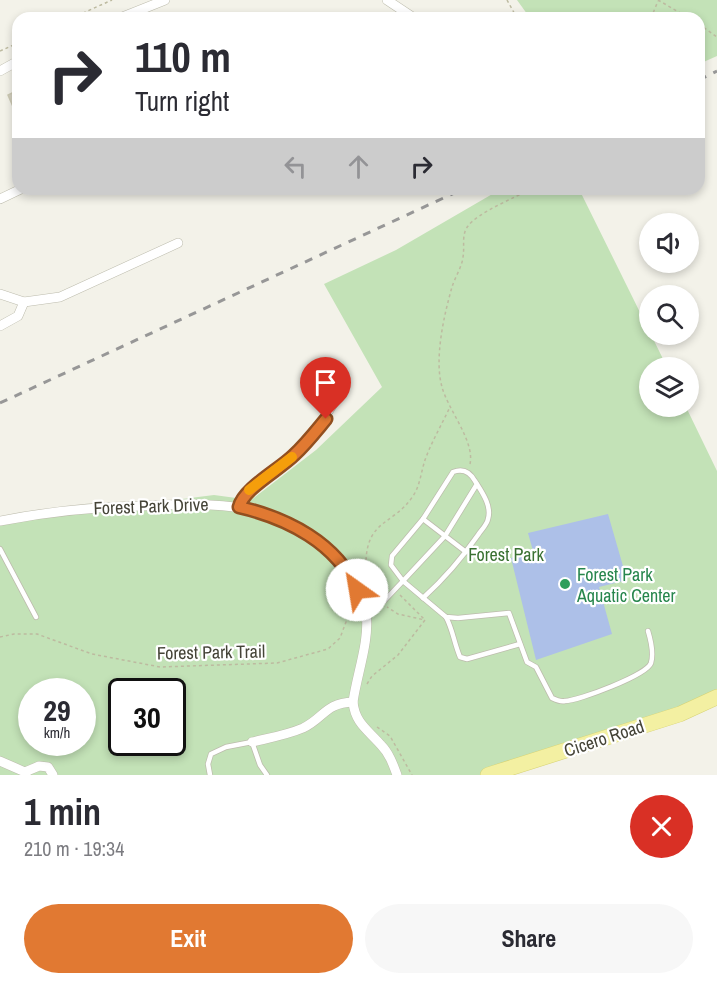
<!DOCTYPE html>
<meta charset="utf-8">
<style>
body{margin:0;font-family:"Archivo Narrow",sans-serif;background:#f7f7f7;color:#2b2b33;height:100vh;display:flex;flex-direction:column;font-size:22px;white-space:nowrap}
*{box-sizing:border-box;margin:0}
p{font-size:20px;color:#7c7c81}
.icon{flex:none;width:33px;height:33px;fill:none;stroke:currentColor;stroke-width:2;stroke-linecap:round;stroke-linejoin:round}
.map{position:relative;height:775px;overflow:hidden}
.side{display:flex;flex-direction:column;background:#fff;flex:1}
.side>*{flex:none}
.hud{position:absolute;left:12px;top:12px;width:693px;height:183px;border-radius:18px;box-shadow:0 3px 9px #0003;background:#fff;color:#2b2b33;overflow:hidden}
.tools{position:absolute;left:639px;top:213px;display:grid;gap:12px}
.tools a{display:grid;place-items:center;width:60px;height:60px;border-radius:50%;background:#fff;box-shadow:0 3px 9px #0003;font-size:30px}
.speed{position:absolute;left:18px;top:678px;display:flex;gap:12px;font-size:30px;font-weight:700;text-align:center}
.speed>*{display:grid;place-content:center;width:78px;height:78px;border-radius:50%;background:#fff;box-shadow:0 3px 9px #0003;line-height:1}
.speed small{font-size:15px;font-weight:400}
.speed .limit{border:3px solid #111;border-radius:9px;background:#fff;color:#111}
.pin{position:absolute;display:grid;place-items:center;width:51px;height:51px;color:#fff;margin:-62px -26px;border-radius:50% 50% 50% 0;rotate:-45deg;box-shadow:0 0 6px #0007}
.pin .icon{rotate:45deg}
.me{position:absolute;width:66px;margin:-33px;rotate:328deg;stroke-linejoin:round;filter:drop-shadow(0 0 4px #0008)}
.turn{display:flex;align-items:center;gap:21px;height:126px;padding:0 24px;font-size:27px}
.turn .icon{width:78px;height:78px;stroke-width:2.5}
.turn b{display:block;font-size:42px;line-height:51px}
.lanes{display:flex;align-items:center;height:57px;padding:0 24px;background:#0003;justify-content:center;gap:30px;direction:ltr}
.lanes .off{opacity:.35}
.round{display:grid;place-items:center;flex:none;width:63px;height:63px;border-radius:32px;background:#f7f7f7}
.head{display:flex;align-items:center;justify-content:space-between;height:102px;padding:0 24px}
h1{font-size:36px;font-weight:700;line-height:45px}
.cta{display:flex;gap:12px;margin-top:auto;padding:12px 24px}
.cta a{flex:1;height:69px;border-radius:36px;background:#e17932;color:#fff;font-size:24px;font-weight:700;line-height:69px;text-align:center}
.cta a+a{background:#f7f7f7;color:#2b2b33}
.map>svg:first-child{display:block}
.green{fill:#c3e2b7;fill-rule:evenodd}
.water{fill:#adc0e8}
.building{fill:#d3d0c0;stroke:#cdcab4;stroke-width:1.5}
.lines{fill:none;stroke-linecap:round;stroke-linejoin:round}
.service-casing{stroke:#bdbcad;stroke-width:6}
.minor-casing{stroke:#bdbcad;stroke-width:10}
.primary-casing{stroke:#d6d274;stroke-width:16}
.path{stroke:#bdbaa0;stroke-width:1.5;stroke-dasharray:3 3;stroke-linecap:butt}
.service{stroke:#fff;stroke-width:4.5}
.minor{stroke:#fff;stroke-width:9}
.primary{stroke:#f3f0a2;stroke-width:15}
.rail{stroke:#979797;stroke-width:3;stroke-dasharray:8 8;stroke-linecap:butt}
.route-casing{stroke:#924f20;stroke-width:15}
.route{stroke:#e17932;stroke-width:10}
.slow{stroke:#f59e0b;stroke-width:10}
.leisure-dot{fill:#2e9e5b;stroke:#fff;stroke-width:2}
.labels{text-anchor:middle;dominant-baseline:central;stroke-width:4.5;stroke-linejoin:round;paint-order:stroke}
.street-label{font-size:18px;fill:#454438;stroke:#fff}
.park-label{font-size:18px;fill:#3a7132;stroke:#fff}
.leisure-label{font-size:18px;fill:#27864d;stroke:#fff;text-anchor:start}
</style>
<div class="map">
<svg width="717" height="775" viewBox="0 0 717 775">
<rect width="100%" height="100%" fill="#f3f2e9"/>
<g class="green">
<polygon points="517,0 717,0 717,56 699,64 699,18 530,18"/>
<path d="M501 189H579L667 367 650 368V406L686 407 717 471V696L491 775H0V522L214 495 251 500 316 450 382 387 324 284 396 250ZM32 692H82V742H32ZM122 692H172V742H122Z"/>
</g>
<polygon class="water" points="608,514 627,580 599,587 612,634 536,660 511,558 533,551 528,533"/>
<polygon class="building" points="18,90 18,118 8,95"/>
<g class="lines">
<g class="service-casing">
<g id="service">
<path d="M239 507C244 488 277 471 292 456 312 438 328 417 342 394"/>
<polyline points="423,519 466,552"/>
<polyline points="0,549 36,617"/>
<path d="M423 598C444 579 462 558 478 535 481 530 487 525 488 519 492 506 482 492 475 481 470 472 463 468 453 472L423 519 392 556 391 565 403 581 445 536 477 484"/>
<path d="M366 611 384 601 403 581 446 617 458 618 509 613 527 662 536 667 552 698C556 700 561 702 565 701 578 701 647 675 651 663 654 653 651 641 648 631"/>
<path d="M446 617C453 630 454 643 460 657L467 659 520 644"/>
<polyline points="210,775 208,764 211,754 226,747 252,742 260,765 267,775"/>
</g>
</g>
<g class="minor-casing">
<g id="minor">
<polyline points="387,0 414,18"/>
<polyline points="120,18 165,0"/>
<polyline points="0,71 18,61"/>
<polyline points="0,199 21,189"/>
<polyline points="0,294 24,302 60,297 178,243"/>
<polyline points="0,326 18,316 24,302"/>
<path d="M0 521C46 512 93 507 140 506 215 503 273 499 332 554 347 568 363 591 366 612 370 641 357 673 353 702 355 723 368 730 381 745 389 753 393 764 397 775"/>
<path d="M252 742C269 738 287 735 303 728 324 718 325 703 353 702"/>
<polyline points="0,761 25,772 26,775"/>
<polyline points="25,772 39,766 48,767 53,775"/>
</g>
</g>
<g class="primary-casing">
<polyline id="primary" points="488,775 680,714 717,697"/>
</g>
<g class="path">
<polyline points="507,0 517,18"/>
<polyline points="658,0 689,18"/>
<polyline points="72,18 112,0"/>
<polyline points="651,18 658,1"/>
<polyline points="699,24 717,37"/>
<polyline points="0,51 18,43"/>
<path d="M470 464C475 441 448 410 442 387 434 359 444 315 452 287 455 277 462 267 463 257 465 246 461 235 468 226 477 213 516 197 531 189"/>
<polyline points="367,584 377,578"/>
<path d="M388 588 377 578 366 562C367 519 394 525 413 496 420 486 421 472 425 460 431 443 441 426 449 409"/>
<polyline points="400,595 425,620"/>
<polyline points="0,637 14,634 37,634 92,654 160,667 277,663 328,649 340,638 346,622 342,605 343,599 350,594"/>
<polyline points="367,684 372,676 398,655 425,620 398,614 387,607"/>
<polyline points="377,727 390,736 412,775"/>
</g>
<use href="#service" class="service"/>
<use href="#minor" class="minor"/>
<use href="#primary" class="primary"/>
<g class="rail">
<polyline points="699,80 717,71"/>
<polyline points="0,403 463,189"/>
</g>
</g>
<g class="lines">
<g class="route-casing">
<path id="route" d="M326 419C316 431 306 444 294 455 279 470 244 488 239 507 287 518 337 543 357 590"/>
</g>
<use href="#route" class="route"/>
<polyline class="slow" points="249,490 292,457"/>
</g>
<circle class="leisure-dot" cx="565" cy="584" r="6"/>
<g class="labels">
<g class="street-label">
<text transform="translate(151 506) rotate(-2)">Forest Park Drive</text>
<text transform="translate(211 652) rotate(-1)">Forest Park Trail</text>
<text transform="translate(604 738) rotate(-18)">Cicero Road</text>
</g>
<g class="park-label">
<text x="506" y="554">Forest Park</text>
</g>
<g class="leisure-label">
<text x="577" y="574">Forest Park<tspan x="577" dy="21">Aquatic Center</tspan></text>
</g>
</g>
</svg>
<div class="tools">
<a><svg class="icon" aria-label="sound" viewBox="0 0 24 24"><path d="M4 9h4l5-4v14l-5-4H4zM17 9q2 3 0 6"/></svg></a>
<a><svg class="icon" aria-label="search" viewBox="0 0 24 24"><circle cx="10" cy="10" r="6"/><path d="M15 15l6 6"/></svg></a>
<a><svg class="icon" aria-label="layers" viewBox="0 0 24 24"><path d="M12 4l9 5-9 5-9-5zM3 14l9 5 9-5"/></svg></a>
</div>
<div class="speed"><div>29<small>km/h</small></div><div class="limit">30</div></div>
<div class="pin" style="left:326px;top:419px;background:#d93025"><svg class="icon" aria-label="arrive" viewBox="0 0 24 24"><path d="M6 21V4h12l-3 4 3 4H6"/></svg></div>
<svg class="me" style="left:357px;top:590px" viewBox="-20 -20 40 40"><circle r="19" fill="#fff"/><path d="M0-13L10 11 0 6-10 11z" fill="#e17932"/></svg>
<div class="hud">
<div class="turn"><svg class="icon" aria-label="right" viewBox="0 0 24 24"><path d="M7 20v-9h11M14 6l5 5-5 5"/></svg><div><b>110 m</b>Turn right</div></div>
<div class="lanes"><svg class="icon off" aria-label="left" viewBox="0 0 24 24"><path d="M17 20v-9H6M10 6l-5 5 5 5"/></svg><svg class="icon off" aria-label="ahead" viewBox="0 0 24 24"><path d="M12 20V5M6 11l6-6 6 6"/></svg><svg class="icon" aria-label="right" viewBox="0 0 24 24"><path d="M7 20v-9h11M14 6l5 5-5 5"/></svg></div>
</div>
</div>
<section class="side">
<div class="head"><div><h1>1 min</h1><p>210 m · 19:34</p></div><a class="round" style="background:#d93025;color:#fff"><svg class="icon" aria-label="close" viewBox="0 0 24 24"><path d="M6 6l12 12M18 6L6 18"/></svg></a></div>
<div class="cta"><a>Exit</a><a>Share</a></div>
</section>
